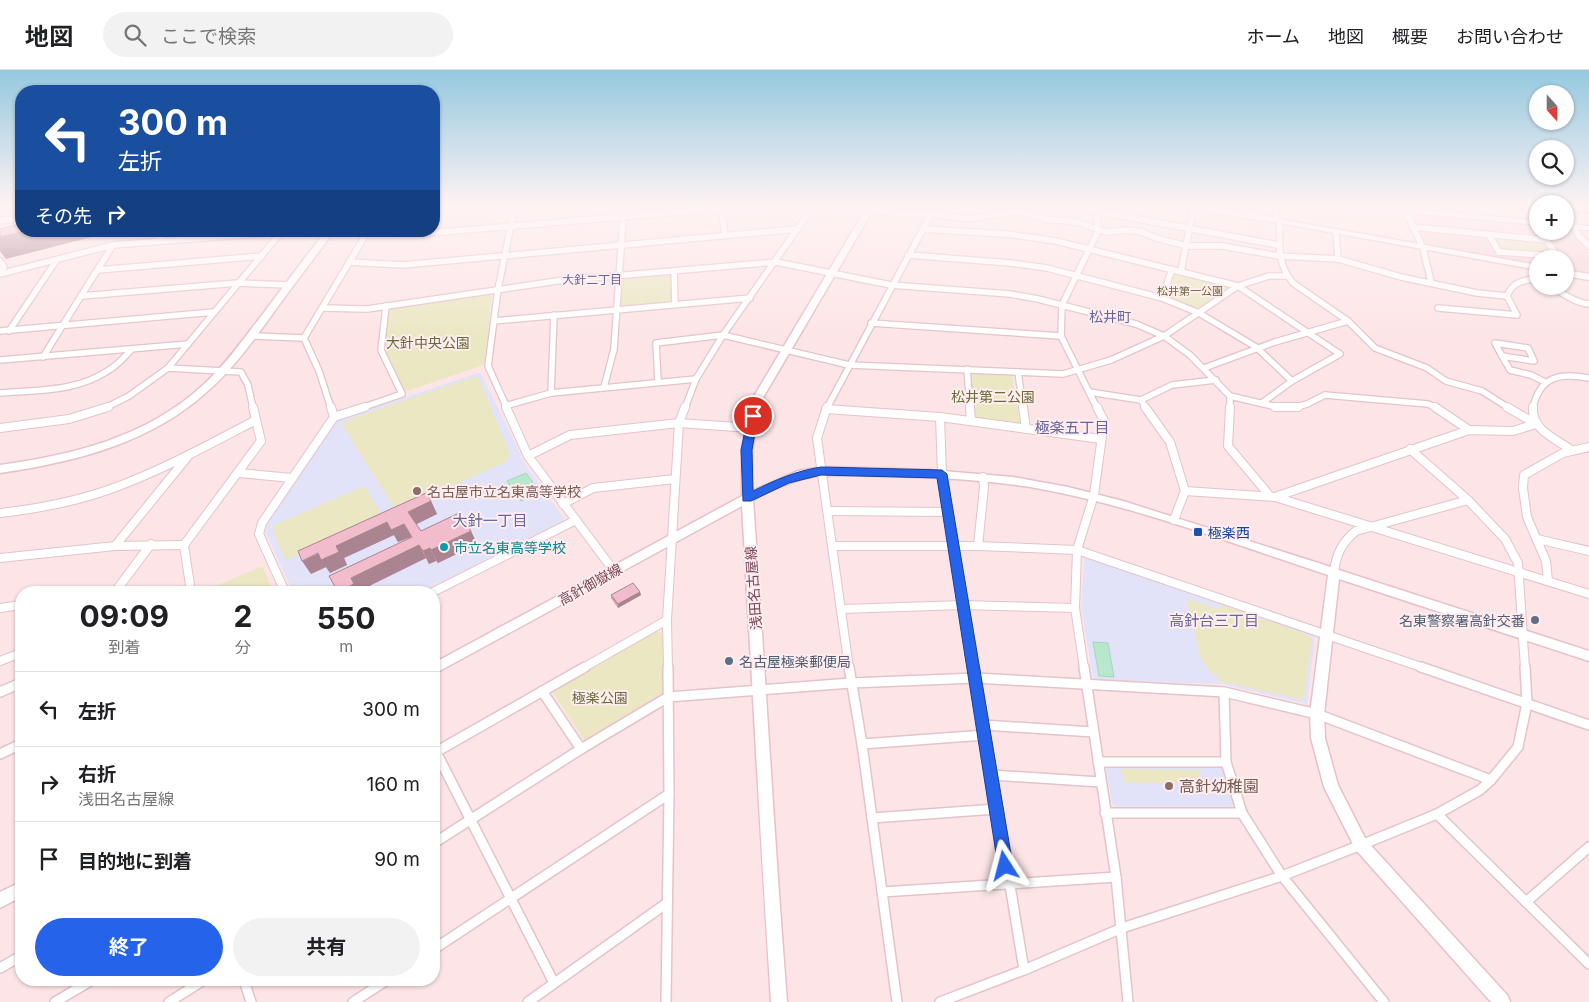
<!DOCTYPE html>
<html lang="ja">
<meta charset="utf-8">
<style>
body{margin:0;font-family:Inter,"Noto Sans JP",sans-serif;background:#f2f2f2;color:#202124;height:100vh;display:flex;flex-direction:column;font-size:19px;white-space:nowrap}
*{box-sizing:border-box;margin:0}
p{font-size:16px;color:#757577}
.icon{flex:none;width:28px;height:28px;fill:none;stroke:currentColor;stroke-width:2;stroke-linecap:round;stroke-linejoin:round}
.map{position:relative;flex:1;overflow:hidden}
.panel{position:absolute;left:15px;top:516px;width:425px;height:400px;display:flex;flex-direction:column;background:#fff;border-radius:20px;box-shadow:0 1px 4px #0004}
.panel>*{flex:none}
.top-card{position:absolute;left:15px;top:15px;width:425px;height:152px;border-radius:20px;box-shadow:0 1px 4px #0004;background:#1a4fa0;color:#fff;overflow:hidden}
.needle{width:32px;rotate:159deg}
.controls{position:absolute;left:1529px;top:15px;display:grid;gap:10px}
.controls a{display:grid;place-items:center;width:45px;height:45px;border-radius:50%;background:#fff;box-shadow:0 1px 4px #0004;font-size:25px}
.pin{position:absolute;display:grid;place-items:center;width:42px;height:42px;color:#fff;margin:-21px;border:2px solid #fff;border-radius:50%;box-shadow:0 1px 5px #0007}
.me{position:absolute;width:55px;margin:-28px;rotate:351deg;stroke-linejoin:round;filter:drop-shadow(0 0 4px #0008)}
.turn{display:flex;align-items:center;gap:18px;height:105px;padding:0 20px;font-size:22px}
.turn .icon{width:65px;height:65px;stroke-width:2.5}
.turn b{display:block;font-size:35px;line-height:42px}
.then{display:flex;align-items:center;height:48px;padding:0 20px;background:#0003;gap:10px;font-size:19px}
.eta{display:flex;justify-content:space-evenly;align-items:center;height:85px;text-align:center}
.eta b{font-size:30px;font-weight:700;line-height:35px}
.action{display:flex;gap:10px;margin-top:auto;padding:10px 20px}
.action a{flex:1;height:58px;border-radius:30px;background:#2563eb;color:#fff;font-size:20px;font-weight:700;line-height:58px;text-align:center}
.action a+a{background:#f2f2f2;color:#202124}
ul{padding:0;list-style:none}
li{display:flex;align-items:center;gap:15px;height:75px;padding:0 20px;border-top:1px solid #e0e0e0}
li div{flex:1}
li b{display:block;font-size:19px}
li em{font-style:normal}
header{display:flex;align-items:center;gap:30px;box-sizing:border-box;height:70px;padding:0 25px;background:#fff;border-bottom:1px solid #e0e0e0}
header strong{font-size:24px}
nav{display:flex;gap:28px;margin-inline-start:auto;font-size:18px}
.search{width:350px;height:45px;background:#f2f2f2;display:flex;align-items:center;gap:12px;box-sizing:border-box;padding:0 18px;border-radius:28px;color:#757577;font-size:19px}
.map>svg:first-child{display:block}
.residential{fill:#f7d7db}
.commercial{fill:#fdd9e7}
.education{fill:#e2e3f9}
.green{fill:#ebe7c3}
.water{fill:#b9e7ce;stroke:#9fd9ba}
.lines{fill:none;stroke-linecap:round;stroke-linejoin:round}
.stream{stroke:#9fd9ba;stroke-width:2}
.street-far2-casing{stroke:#e4c3ca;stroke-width:8}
.street-far1-casing{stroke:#e4c3ca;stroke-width:10}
.street-casing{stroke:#e4c3ca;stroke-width:12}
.secondary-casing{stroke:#e9c0ca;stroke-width:3}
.street-far2{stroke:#fff;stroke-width:5.5}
.street-far1{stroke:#fff;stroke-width:8}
.street{stroke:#fff;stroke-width:9}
.secondary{fill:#fff;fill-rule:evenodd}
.wall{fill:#d1a2b0}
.shaded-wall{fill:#aa8490}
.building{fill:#f3bccd;stroke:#aa8490}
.route{fill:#2563eb;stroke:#184099}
.education-dot{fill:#8d6e63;stroke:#ffecee;stroke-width:2}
.transit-dot{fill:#1a4fb4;stroke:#ffecee;stroke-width:2}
.culture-dot{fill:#0f9aa8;stroke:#ffecee;stroke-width:2}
.service-dot{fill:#5c6f8a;stroke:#ffecee;stroke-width:2}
.labels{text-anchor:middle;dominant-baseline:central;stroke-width:4;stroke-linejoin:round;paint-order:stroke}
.far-park-label{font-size:11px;fill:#6a6b3a;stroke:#ffecee}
.far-neighbourhood-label{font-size:12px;fill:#65679a;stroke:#ffecee}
.far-quarter-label{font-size:14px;fill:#65679a;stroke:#ffecee}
.park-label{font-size:14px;fill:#6a6b3a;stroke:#ffecee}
.education-label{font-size:14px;fill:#785e54;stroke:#ffecee;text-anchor:start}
.transit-label{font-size:14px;fill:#164399;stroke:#ffecee;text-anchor:start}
.culture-label{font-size:14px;fill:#0d838f;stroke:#ffecee;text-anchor:start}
.street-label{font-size:14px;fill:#774a59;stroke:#ffecee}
.service-label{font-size:14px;fill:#4e5e75;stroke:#ffecee;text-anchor:end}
.neighbourhood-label{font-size:15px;fill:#65679a;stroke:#ffecee}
.near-education-label{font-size:16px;fill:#785e54;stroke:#ffecee;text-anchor:start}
</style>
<header>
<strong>地図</strong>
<div class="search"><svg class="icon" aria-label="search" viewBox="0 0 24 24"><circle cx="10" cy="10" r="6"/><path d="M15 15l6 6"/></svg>ここで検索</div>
<nav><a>ホーム</a><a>地図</a><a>概要</a><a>お問い合わせ</a></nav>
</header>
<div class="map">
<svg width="1589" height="932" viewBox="0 0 1589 932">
<rect width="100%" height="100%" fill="#fde5e7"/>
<g class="residential">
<polygon points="1416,159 1485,165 1556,189 1538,189 1537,196 1425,175"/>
<polygon points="1565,159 1573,161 1577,168 1589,177 1589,204 1570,200 1565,193 1565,189 1562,189 1544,161 1565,161"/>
</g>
<polygon class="commercial" points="1410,146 1532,156 1542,168 1414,155"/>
<g class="education">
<polygon points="478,303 481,303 525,394 564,449 562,452 420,522 293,522 266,463 267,454 337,350"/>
<polygon points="1086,488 1313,564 1315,567 1307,634 1223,614 1098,610 1093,607 1081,537 1084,490"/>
<polygon points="1109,696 1218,696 1224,699 1234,734 1232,737 1117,737 1112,733 1106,698"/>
</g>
<g class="green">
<polygon points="1492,167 1544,172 1552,183 1500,180"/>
<polygon points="1172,199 1235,216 1197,240 1162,227"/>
<polygon points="671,204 673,233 621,237 622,208"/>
<polygon points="490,224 492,226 484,295 404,322 385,279 386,240 392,237"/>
<polygon points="972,303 1012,305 1020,354 973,348 970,304"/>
<polygon points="473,307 479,308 510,384 507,391 397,442 342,355 350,349"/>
<polygon points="365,416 381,444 378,449 286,490 273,462 274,455"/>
<polygon points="260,497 263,497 273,522 202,522"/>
<polygon points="1187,529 1218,539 1222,535 1309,565 1312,568 1304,630 1218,611 1217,605 1212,604 1201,590"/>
<polygon points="656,561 664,564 664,622 584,670 552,621"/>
<polygon points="1121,699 1201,700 1196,714 1125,713"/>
</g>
<g class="water">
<polygon points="526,403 540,422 521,431 507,411"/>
<polygon points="1093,572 1108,573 1114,607 1099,606"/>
</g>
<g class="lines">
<polyline class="stream" points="1565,141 1589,143"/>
<g class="street-far2-casing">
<g id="street-far2">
<polyline points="721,135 725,165"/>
<polyline points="845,135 898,144 931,144 968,149 1018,141 1020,135"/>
<polyline points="1063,135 1278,175"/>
<polyline points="1096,135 1098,161 1062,235 1061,266 1097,338"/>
<polyline points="1182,135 1263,148"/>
<polyline points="1273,135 1278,151"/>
<polyline points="1403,135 1423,178 1431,212"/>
<polyline points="1523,135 1538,157"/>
<polyline points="1568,135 1578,165 1589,176"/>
<polyline points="434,138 436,135"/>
<polyline points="1018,141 1044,149 1077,152 1106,162 1127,160 1142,162 1156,168 1187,176 1222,176 1279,186 1338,189 1401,207 1477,223 1507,226"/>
<polyline points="1467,147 1477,135"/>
<polyline points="0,151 21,148"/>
<path d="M1280 151C1279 174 1277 194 1293 213L1348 251 1375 278 1427 298 1446 311 1482 321 1509 338"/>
<polyline points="1412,157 1546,170"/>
<polyline points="922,159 1007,164 1056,171 1238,216 1340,284 1292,311 1262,333"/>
<polyline points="1540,161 1558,187"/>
<polyline points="367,162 418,164 764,135"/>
<polyline points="1336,162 1338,189"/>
<polyline points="1489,165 1499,182 1557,186"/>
<polyline points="158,171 165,161"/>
<polyline points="113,175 81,226 238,213 289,215"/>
<polyline points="908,185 1011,193 1047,198 1162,228 1199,243 1256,277 1292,311"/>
<polyline points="0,191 4,197 0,203"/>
<polyline points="349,192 403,195 798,159"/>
<polyline points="1565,197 1570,204"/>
<polyline points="98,200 262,186"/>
<polyline points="674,201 675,234"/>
<polyline points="1181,201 1194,135"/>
<polyline points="0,204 113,175 282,162 327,164"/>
<path d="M1547 216C1562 221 1573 233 1589 234"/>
<polyline points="1162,228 1172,199"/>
<polyline points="322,238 367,239 557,211 776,192 891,215 1010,224 1038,229 1136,254 1164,266 1190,285 1230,326 1230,338"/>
<path d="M1438 238 1517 245 1507 226C1513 211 1523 211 1538 208"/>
<polyline points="494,251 750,228"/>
<polyline points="871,253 1061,266"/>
<polyline points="0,261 214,242"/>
<polyline points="9,261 56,191"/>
<polyline points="251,266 304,268 319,301 331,338"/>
<polyline points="304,268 368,161"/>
<polygon points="1495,273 1528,278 1534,291 1502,286"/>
<polyline points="1502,286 1510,300 1531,305 1545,312"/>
<polyline points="43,287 81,226"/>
<polyline points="0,290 188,274"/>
<polyline points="168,298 241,302 248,315 253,338"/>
<polyline points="1204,298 1275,272 1348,251"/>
<polyline points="967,299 970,338"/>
<polyline points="1018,302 1023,338"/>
<polyline points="658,312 656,273 723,265 849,295 1063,304 1111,290 1164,266 1238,216 1269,206 1287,206"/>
<polyline points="604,317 614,279 624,135"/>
<polyline points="1089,322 1141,330 1172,315 1216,310"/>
<path d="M0 323C37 320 77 322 109 300 118 295 125 286 132 279"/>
<polyline points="551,323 554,245"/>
<polyline points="1230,326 1277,337 1288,338"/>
<polyline points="1141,330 1146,338"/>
<polyline points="505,336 551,323 696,309"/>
<polyline points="105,338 129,326 168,298 282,161"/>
<polyline points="361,338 402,324 381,280 386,236"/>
<polyline points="507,338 488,296 498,219 515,135"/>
<polyline points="685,338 696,309 723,265 814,135"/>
<polyline points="827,338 931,144"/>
<polyline points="1293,338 1307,334 1325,325 1428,334 1437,338"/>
<path d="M1533 338C1540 305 1561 303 1589 308"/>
</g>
</g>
<g class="street-far1-casing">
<g id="street-far1">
<polyline points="331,337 334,347"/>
<polyline points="506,337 528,386 614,501"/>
<polyline points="827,337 817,368 849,598"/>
<polyline points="970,337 971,351"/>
<polyline points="1023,337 1026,359"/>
<polyline points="1145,337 1170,372 1185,421 1174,450"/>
<polyline points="1230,337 1228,376 1269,425"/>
<polyline points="1275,337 1298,337"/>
<polyline points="1435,337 1469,360"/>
<path d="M1533 337C1531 360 1555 368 1571 380"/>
<polyline points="826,339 940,347 1101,369"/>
<polyline points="940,347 942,404 974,598"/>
<polyline points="0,358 69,349 108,337"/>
<polyline points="1410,379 1468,430 1505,469 1518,493 1525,598"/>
<polyline points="528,386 570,365 679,353 751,358"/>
<polyline points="239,403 292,408"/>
<polyline points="1185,421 1275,427 1589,524"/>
<polyline points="1275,427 1469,360 1513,361 1536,354 1507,337"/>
<polyline points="563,434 593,418 675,409"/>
<polyline points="828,441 948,442"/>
<path d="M0 443C36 439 73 432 108 420 159 402 208 375 256 350"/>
<polyline points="1537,469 1589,481"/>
<polyline points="115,476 189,385"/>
<polyline points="832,476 978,476 1077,480 1424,598"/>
<polyline points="978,476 984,417 983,407"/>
<polyline points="0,488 115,476 184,475"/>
<path d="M1334 501C1337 483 1342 472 1356 461L1468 430"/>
<polyline points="1548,511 1546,491 1527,447 1523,418 1524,405 1563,383 1589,377"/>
<polyline points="115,522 151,474"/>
<polyline points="191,522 184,475 261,371 253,337"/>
<polyline points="285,522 259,464 262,453 334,347 365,337"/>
<polyline points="433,522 576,450"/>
<polyline points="0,538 21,535"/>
<polyline points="842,539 963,535 1075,538"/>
<polyline points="0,591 21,583"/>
<polyline points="583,598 667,550"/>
<polyline points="668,598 667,550 679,353 685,337"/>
<polyline points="1084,598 1075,538 1077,480 1094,425 1104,351 1097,337"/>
</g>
</g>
<g class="street-casing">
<g id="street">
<polyline points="849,597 862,674 897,932"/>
<polyline points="974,597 1024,900"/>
<polyline points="1084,597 1116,807 1128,932"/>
<polyline points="1421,597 1589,655"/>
<polyline points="542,621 581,679"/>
<polyline points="0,622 21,613"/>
<polyline points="1224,622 1226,692 1242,743 1282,806 1384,932"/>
<polyline points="983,655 1093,662"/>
<polyline points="862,674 985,665"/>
<polyline points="434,678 554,913"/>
<polyline points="434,683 585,597"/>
<polyline points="0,684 21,674"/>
<polyline points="1098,692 1226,692"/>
<polyline points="991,705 1100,712"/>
<polyline points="1105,743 1242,743"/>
<polyline points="1437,744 1589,894"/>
<polyline points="872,748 996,739"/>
<polyline points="434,773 581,679 668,627 851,613 976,608 1224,622 1317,644 1491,710"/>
<polyline points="882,822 1116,807"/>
<polyline points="1526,832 1589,777"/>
<polyline points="434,879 669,724"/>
<polyline points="0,898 21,886"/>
<polyline points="244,910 251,932"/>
<polyline points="55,932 92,910"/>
<polyline points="169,932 204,910"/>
<polyline points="353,932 387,910"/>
<polyline points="528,932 667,833"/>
<polyline points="666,932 669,724 668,597"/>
<polyline points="940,932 1024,900 1122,858 1282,806 1361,775 1437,744 1480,720 1491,710 1518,677 1527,633 1525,597"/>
</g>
</g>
<g class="secondary-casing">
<g id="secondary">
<path d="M868 135H876L760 333 752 380V421L798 401 821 397 931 400 1013 407 1068 417 1123 431 1331 497 1334 496 1339 500 1589 581V591L1339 509 1324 644 1325 668 1338 715 1366 770 1508 926 1510 932H1491L1356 780 1324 717 1311 668 1310 644 1328 505C1233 474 1139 437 1041 419 968 406 894 406 821 405 796 409 774 418 753 430 765 598 774 765 787 932H771C760 767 752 601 742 436L434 604V593L742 426V380L750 333Z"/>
<path d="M1226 135C1244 135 1260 145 1278 149L1538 195V200L1263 150Z"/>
<polygon points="1344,135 1374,135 1538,151 1538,155 1348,137"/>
<polygon points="1565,154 1589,156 1589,160 1565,158"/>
<path d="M326 161H334C316 186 297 210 279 235 258 264 236 296 209 320 152 373 75 392 0 403V395C73 385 146 367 202 316 221 299 237 278 252 258 277 226 300 193 326 161Z"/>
<polygon points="1565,200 1589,204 1589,210 1565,206"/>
<polygon points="21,812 21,827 0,838 0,822"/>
</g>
</g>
<use href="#street-far2" class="street-far2"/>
<use href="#street-far1" class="street-far1"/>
<use href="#street" class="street"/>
<use href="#secondary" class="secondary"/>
</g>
<g class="wall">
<polygon points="431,431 437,444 416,454 421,461 471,461 477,474 438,493 436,491 429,494 426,488 359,521 360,522 337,522 411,468 411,467 398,472 394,465 344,488 347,495 330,503 326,497 311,504"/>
<polygon points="640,522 641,525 618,538 611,528 611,525"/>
</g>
<g class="shaded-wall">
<polygon points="25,161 115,161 6,189 0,181 0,167"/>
<polygon points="431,431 437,444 415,455 408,442"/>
<polygon points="387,452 394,465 344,488 347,495 330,503 326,497 311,504 302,491"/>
<polygon points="404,454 411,467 398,472 391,460"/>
<polygon points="471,461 477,474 438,493 431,480"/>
<polygon points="419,475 426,488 359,521 360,522 338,522 351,508"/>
<polygon points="430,478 436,491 429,494 423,481"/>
<polygon points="640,522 641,525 618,538 618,534"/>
</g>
<g class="building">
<polygon points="21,154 21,161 25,161 0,167 0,159"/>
<polygon points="426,423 431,431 408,442 421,461 459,443 471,461 431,480 430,478 423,481 419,475 351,508 354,514 338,522 329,506 412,467 404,454 391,460 387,452 336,476 339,482 321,490 318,483 302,491 298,481"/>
<polygon points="633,513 640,522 618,534 611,525"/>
</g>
<linearGradient id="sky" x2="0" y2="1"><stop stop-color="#95c8de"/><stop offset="0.51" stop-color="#fef3f4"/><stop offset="1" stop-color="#fef3f4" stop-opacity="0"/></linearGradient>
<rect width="1589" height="266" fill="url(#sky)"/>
<path class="route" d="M753 342 758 346 752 380 753 421C775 410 796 401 821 397L942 400 947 404 1013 796 1011 801 1005 804 1000 801 998 796 937 408 821 405 789 413 751 431H743L741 380 748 346Z"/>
<g class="education-dot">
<circle cx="417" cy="421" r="5"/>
<circle cx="1169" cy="716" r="5"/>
</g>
<rect class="transit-dot" x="1193" y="457" width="10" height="10" rx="2.5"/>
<circle class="culture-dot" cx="444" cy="477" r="5"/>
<g class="service-dot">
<circle cx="1535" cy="550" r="5"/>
<circle cx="729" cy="591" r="5"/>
</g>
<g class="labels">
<g class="far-park-label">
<text x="1190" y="221">松井第一公園</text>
</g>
<g class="far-neighbourhood-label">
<text x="592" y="209">大針二丁目</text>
</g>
<g class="far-quarter-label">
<text x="1110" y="246">松井町</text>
</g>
<g class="park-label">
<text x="428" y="272">大針中央公園</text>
<text x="993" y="326">松井第二公園</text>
<text x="600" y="627">極楽公園</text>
</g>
<g class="education-label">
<text x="427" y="421">名古屋市立名東高等学校</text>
</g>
<g class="transit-label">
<text x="1208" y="462">極楽西</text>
</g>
<g class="culture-label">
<text x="454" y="477">市立名東高等学校</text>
</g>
<g class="street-label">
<text transform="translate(590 514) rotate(-29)">高針御嶽線</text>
<text transform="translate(753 518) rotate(-94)">浅田名古屋線</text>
</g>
<g class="service-label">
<text x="1525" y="550">名東警察署高針交番</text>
<text x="739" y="591" text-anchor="start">名古屋極楽郵便局</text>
</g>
<g class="neighbourhood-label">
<text x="1072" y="357">極楽五丁目</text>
<text x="490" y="450">大針一丁目</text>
<text x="1214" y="550">高針台三丁目</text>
</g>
<g class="near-education-label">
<text x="1179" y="716">高針幼稚園</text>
</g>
</g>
</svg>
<div class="controls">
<a><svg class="needle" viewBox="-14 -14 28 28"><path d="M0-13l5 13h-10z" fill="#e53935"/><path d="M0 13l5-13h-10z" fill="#757577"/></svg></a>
<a><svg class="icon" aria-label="search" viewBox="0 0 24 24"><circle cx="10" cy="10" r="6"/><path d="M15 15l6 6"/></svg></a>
<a>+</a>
<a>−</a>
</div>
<div class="pin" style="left:753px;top:346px;background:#d93025"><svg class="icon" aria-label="arrive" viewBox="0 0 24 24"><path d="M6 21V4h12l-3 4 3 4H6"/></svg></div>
<svg class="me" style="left:1005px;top:796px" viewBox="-20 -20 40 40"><path d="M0-17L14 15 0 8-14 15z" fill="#2563eb" stroke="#fff" stroke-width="4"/></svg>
<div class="top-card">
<div class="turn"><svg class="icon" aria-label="left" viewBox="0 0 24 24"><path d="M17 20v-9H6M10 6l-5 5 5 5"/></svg><div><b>300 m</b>左折</div></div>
<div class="then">その先<svg class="icon" aria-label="right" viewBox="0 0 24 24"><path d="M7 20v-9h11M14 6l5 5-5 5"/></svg></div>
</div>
<section class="panel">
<div class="eta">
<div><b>09:09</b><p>到着</p></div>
<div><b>2</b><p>分</p></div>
<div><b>550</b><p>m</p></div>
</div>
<ul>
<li><svg class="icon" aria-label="left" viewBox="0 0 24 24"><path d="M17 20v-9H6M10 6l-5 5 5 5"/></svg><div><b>左折</b></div><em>300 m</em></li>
<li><svg class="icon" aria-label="right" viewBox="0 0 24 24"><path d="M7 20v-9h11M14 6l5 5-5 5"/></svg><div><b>右折</b><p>浅田名古屋線</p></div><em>160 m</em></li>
<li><svg class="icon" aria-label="arrive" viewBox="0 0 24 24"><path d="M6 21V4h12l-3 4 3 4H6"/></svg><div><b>目的地に到着</b></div><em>90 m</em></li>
</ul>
<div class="action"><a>終了</a><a>共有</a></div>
</section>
</div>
